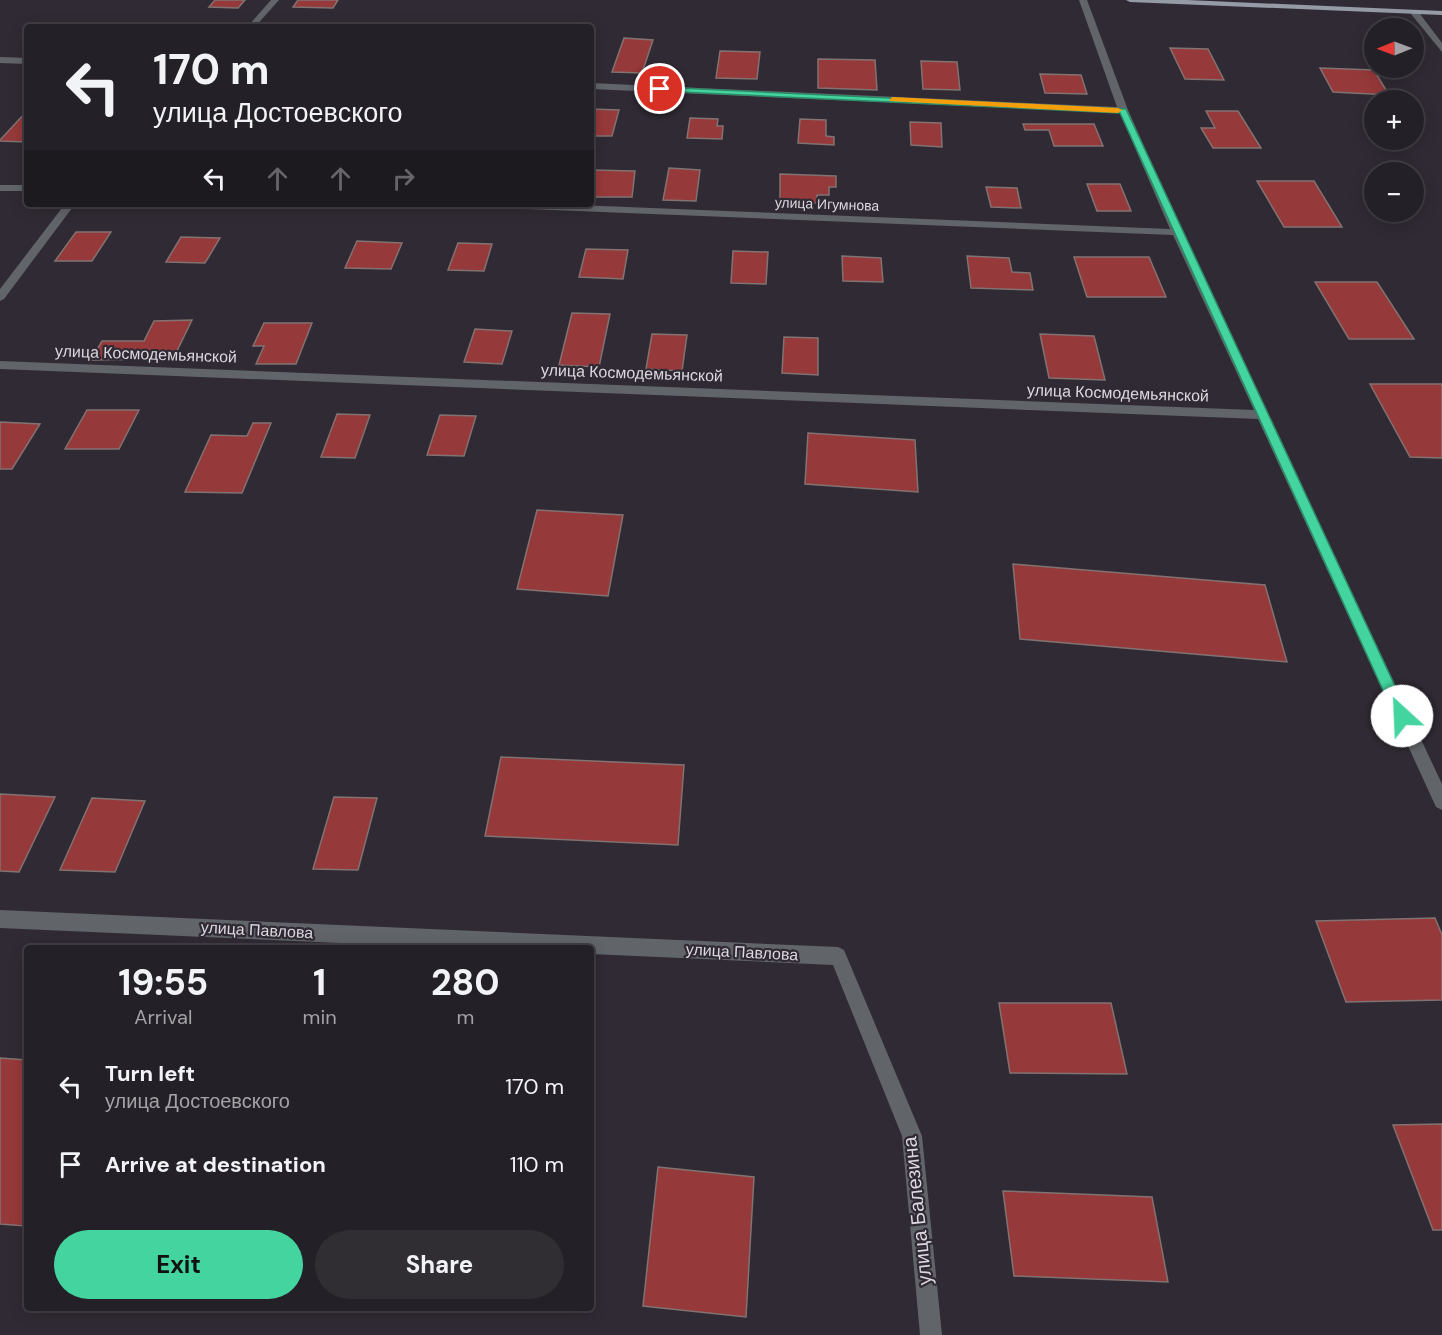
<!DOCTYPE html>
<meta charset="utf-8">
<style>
body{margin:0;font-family:"DM Sans",sans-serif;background:#302d33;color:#f1f3f6;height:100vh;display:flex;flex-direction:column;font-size:22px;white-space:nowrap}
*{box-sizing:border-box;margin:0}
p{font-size:20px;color:#a3a3a7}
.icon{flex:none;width:33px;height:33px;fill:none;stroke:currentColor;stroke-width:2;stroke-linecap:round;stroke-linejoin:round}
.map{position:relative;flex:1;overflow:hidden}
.panel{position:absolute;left:24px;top:945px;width:570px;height:366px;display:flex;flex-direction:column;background:#242027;border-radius:6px;box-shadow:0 3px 15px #0003,0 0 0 2px #413e44}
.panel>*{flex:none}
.top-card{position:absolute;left:24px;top:24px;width:570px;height:183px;border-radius:6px;box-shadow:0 3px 15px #0003,0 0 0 2px #413e44;background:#242027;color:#f1f3f6;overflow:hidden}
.needle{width:39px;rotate:269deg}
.fabs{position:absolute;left:1364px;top:18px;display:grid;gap:12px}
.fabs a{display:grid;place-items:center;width:60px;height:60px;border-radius:50%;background:#242027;box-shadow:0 3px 15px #0003,0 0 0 2px #413e44;font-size:30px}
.pin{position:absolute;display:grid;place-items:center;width:51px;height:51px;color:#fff;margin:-26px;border:3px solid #fff;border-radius:50%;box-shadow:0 2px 6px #0007}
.me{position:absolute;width:66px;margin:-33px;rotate:335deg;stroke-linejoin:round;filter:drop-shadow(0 0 4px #0008)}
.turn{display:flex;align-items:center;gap:21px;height:126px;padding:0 30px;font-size:27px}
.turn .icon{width:78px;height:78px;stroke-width:2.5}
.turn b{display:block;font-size:42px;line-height:51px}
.lanes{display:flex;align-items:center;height:57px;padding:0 30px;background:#0003;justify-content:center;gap:30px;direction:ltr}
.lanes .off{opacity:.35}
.eta{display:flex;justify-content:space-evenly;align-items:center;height:102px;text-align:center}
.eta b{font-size:36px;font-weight:700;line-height:42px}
.cta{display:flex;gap:12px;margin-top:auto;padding:12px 30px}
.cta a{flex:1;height:69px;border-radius:36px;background:#44d49f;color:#111;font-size:24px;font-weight:700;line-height:69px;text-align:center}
.cta a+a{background:#302d33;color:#f1f3f6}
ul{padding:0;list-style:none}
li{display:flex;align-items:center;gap:18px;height:78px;padding:0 30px}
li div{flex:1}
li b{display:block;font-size:22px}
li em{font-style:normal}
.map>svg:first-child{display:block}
.building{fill:#96393a;stroke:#827271;stroke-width:1.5}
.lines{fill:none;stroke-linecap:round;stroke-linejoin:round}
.minor{fill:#616469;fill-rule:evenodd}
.major{fill:#959ba6;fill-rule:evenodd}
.route{fill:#44d49f;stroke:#2c8a67;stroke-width:1.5}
.slow{fill:#f59e0b}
.labels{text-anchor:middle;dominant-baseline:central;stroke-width:4.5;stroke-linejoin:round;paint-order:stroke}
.far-street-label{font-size:14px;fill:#dcd8df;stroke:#302a34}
.street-label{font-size:16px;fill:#dcd8df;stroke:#302a34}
.near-street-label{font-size:20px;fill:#dcd8df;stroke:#302a34}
</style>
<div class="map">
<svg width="1442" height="1335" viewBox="0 0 1442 1335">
<rect width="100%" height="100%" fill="#302a34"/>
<g class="building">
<polygon points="215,0 245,0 238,8 209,7"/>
<polygon points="298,0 338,0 333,8 293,7"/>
<polygon points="624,38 653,40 642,73 612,72"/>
<polygon points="1170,48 1208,49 1224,80 1185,79"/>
<polygon points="720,51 760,52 757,79 716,78"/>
<polygon points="818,59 875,60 877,90 818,88"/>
<polygon points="921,61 957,62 960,90 923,89"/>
<polygon points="1320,68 1374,70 1389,95 1333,92"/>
<polygon points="1040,74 1081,75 1087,94 1045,93"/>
<polygon points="591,109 619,110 612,136 591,136"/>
<polygon points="27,111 27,142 0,141 0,140"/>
<polygon points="1206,111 1238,111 1261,148 1213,148 1201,128 1215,128"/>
<polygon points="690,118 718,119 717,126 723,126 722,139 687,138"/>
<polygon points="800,119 826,120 826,136 834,137 834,145 798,143"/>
<polygon points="910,122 941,123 942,147 911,145"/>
<polygon points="1023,124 1094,124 1103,146 1054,146 1049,130 1025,130"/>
<polygon points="669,168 700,170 696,201 663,200"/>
<polygon points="591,170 635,171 632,197 591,197"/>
<polygon points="780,174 836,176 836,187 829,187 829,195 817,195 817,203 780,202"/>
<polygon points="1257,181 1314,181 1342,227 1284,227"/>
<polygon points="1087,184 1120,184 1131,211 1097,211"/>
<polygon points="986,187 1017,188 1021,208 991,207"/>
<polygon points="76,232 111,232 92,261 55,261"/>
<polygon points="181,237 220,238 205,263 166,262"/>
<polygon points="357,241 402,243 391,269 345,268"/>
<polygon points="458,243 492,244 484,271 448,270"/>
<polygon points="586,249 628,250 623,279 579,277"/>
<polygon points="733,251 768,252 766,284 731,283"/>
<polygon points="842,256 881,258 883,282 843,281"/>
<polygon points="967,256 1009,258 1012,272 1030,273 1033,290 971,288"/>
<polygon points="1074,257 1149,257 1166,297 1087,297"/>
<polygon points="1315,282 1377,282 1414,339 1349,339"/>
<polygon points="572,313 610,314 599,367 559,365"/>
<polygon points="192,320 173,359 91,360 102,341 144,341 154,321"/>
<polygon points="264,323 312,323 296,364 256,364 264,346 253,346"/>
<polygon points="475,329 512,331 502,364 464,362"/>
<polygon points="652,334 687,335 682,371 646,369"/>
<polygon points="1040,334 1094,336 1105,380 1049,378"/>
<polygon points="784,337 818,338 818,375 782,373"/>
<polygon points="1370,384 1442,384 1442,458 1410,457"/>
<polygon points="87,410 139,410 119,449 65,449"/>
<polygon points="337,414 370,415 355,458 321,457"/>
<polygon points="440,415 476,416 464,456 427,455"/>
<polygon points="0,422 40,424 12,469 0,469"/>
<polygon points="253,423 271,423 242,493 185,492 211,435 247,436"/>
<polygon points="808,433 915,440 918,492 805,484"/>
<polygon points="537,510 623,515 608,596 517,589"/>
<polygon points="1013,564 1265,585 1287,662 1020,639"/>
<polygon points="501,757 684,765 678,845 485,836"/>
<polygon points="0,794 55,797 19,872 0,871"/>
<polygon points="334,797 377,798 358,870 313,869"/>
<polygon points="92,798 145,801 115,872 60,870"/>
<polygon points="1435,918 1442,935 1442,1000 1346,1002 1316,921"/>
<polygon points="999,1003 1111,1003 1127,1074 1010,1073"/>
<polygon points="0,1058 27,1060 25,1226 0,1224"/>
<polygon points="1442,1124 1442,1230 1433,1230 1393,1125"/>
<polygon points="658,1167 754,1177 746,1317 643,1306"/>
<polygon points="1003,1191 1152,1197 1168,1282 1014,1276"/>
</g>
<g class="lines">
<g class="minor">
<polygon points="271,0 279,0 255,27 247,27"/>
<polygon points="1079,0 1087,0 1128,110 1182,232 1442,784 1442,810 1436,807 1258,419 0,369 0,361 1254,410 1173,235 476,207 471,204 552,204 1170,229 1120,113 591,89 591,83 1117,107"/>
<polygon points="1411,10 1417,10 1442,43 1442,52 1411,14"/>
<polygon points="0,57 27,58 27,64 0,63"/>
<rect x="0" y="185" width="27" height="6"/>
<polygon points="65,204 75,204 4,299 0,301 0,289"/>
<polygon points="0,910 838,947 844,950 922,1136 942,1335 920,1335 902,1136 833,965 591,954 591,948 454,948 0,928"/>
</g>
<polygon class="major" points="1126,0 1187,0 1442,11 1442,15 1130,2"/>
</g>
<polygon class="route" points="658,87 1126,109 1409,716 1407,721 1397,721 1120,113 660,91"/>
<polygon class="slow" points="892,97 1118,108 1122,110 1118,113 889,101"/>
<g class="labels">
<g class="far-street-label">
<text transform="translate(827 204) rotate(2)">улица Игумнова</text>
</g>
<g class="street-label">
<text transform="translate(146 354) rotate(2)">улица Космодемьянской</text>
<text transform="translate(632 373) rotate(2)">улица Космодемьянской</text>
<text transform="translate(1118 393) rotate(2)">улица Космодемьянской</text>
<text transform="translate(257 930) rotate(3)">улица Павлова</text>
<text transform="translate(742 952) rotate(3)">улица Павлова</text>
</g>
<g class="near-street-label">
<text transform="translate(917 1211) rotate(-96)">улица Балезина</text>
</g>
</g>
</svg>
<div class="fabs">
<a><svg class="needle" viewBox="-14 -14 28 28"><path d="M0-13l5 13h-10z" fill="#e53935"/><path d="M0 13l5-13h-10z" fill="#a3a3a7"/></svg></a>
<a>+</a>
<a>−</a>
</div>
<div class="pin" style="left:660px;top:89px;background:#d93025"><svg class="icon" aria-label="arrive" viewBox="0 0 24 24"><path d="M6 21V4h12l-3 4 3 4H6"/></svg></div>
<svg class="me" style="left:1402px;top:716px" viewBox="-20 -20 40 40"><circle r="19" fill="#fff"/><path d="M0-13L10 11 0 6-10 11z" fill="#44d49f"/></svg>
<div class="top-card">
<div class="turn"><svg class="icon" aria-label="left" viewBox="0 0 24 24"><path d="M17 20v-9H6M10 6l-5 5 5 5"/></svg><div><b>170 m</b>улица Достоевского</div></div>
<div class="lanes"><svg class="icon" aria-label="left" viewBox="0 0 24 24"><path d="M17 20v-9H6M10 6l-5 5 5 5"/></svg><svg class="icon off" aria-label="ahead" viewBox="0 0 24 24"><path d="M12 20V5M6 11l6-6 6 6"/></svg><svg class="icon off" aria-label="ahead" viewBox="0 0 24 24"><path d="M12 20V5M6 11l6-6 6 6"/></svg><svg class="icon off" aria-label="right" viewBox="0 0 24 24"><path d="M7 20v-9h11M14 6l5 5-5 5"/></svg></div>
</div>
<section class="panel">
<div class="eta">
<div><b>19:55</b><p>Arrival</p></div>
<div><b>1</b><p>min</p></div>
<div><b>280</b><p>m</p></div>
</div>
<ul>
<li><svg class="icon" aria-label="left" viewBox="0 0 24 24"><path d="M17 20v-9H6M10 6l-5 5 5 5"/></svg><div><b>Turn left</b><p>улица Достоевского</p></div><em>170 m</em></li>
<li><svg class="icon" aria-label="arrive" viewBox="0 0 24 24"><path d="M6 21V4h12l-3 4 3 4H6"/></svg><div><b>Arrive at destination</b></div><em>110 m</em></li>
</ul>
<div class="cta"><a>Exit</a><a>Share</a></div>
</section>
</div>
